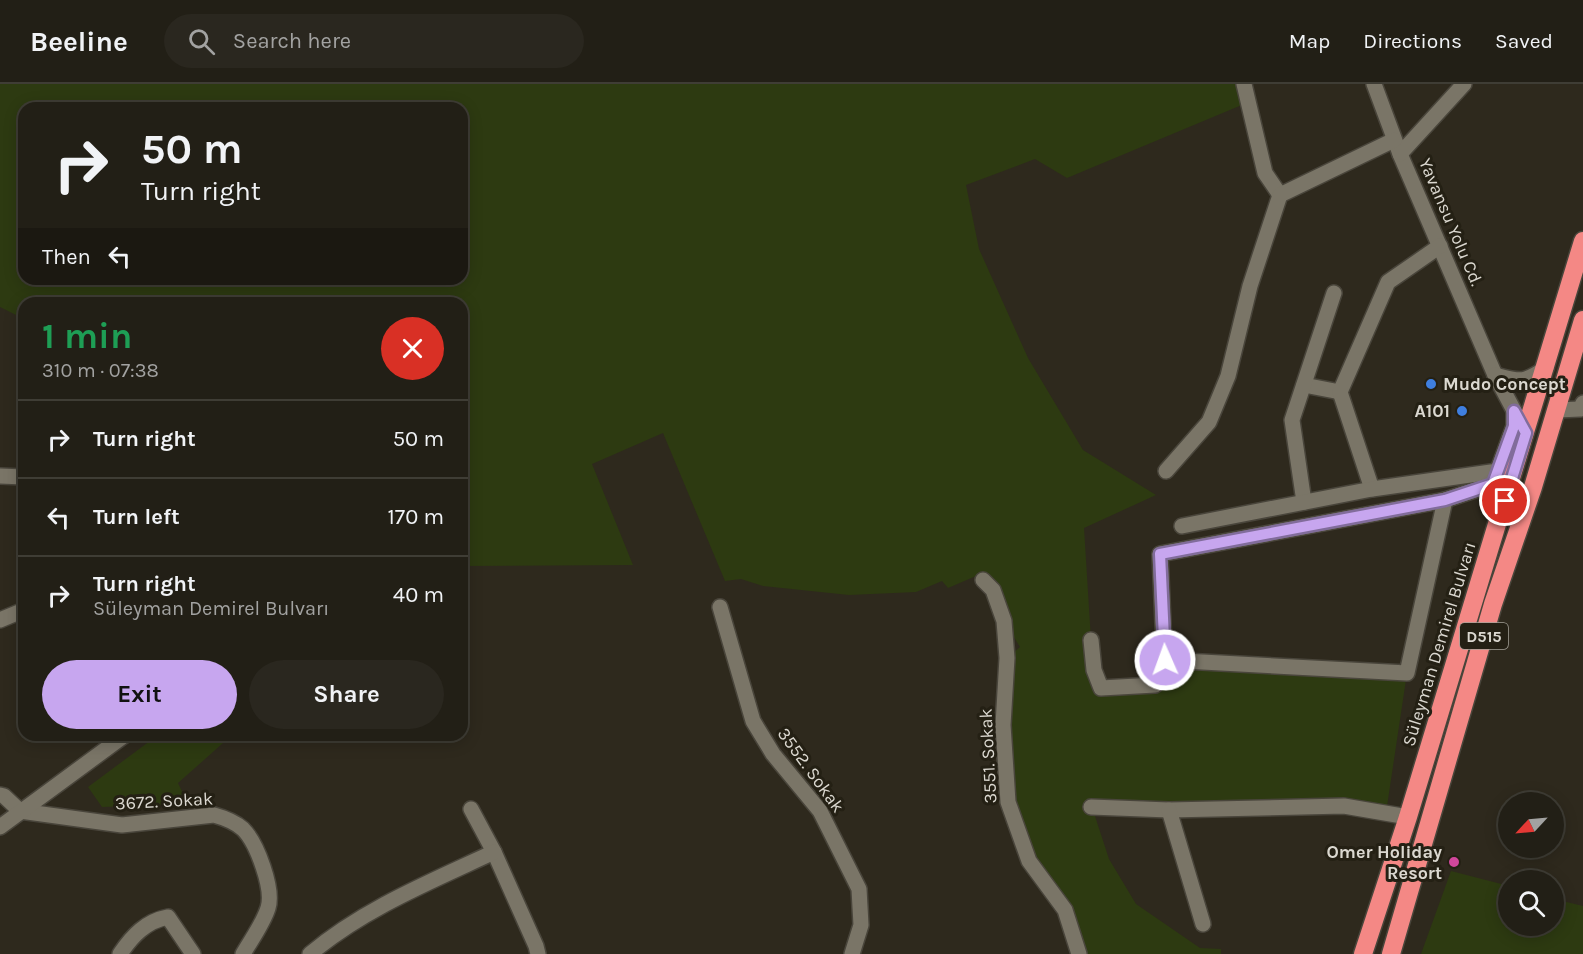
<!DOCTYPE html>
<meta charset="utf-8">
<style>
body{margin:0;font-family:Karla,sans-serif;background:#2a271f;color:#f1f3f6;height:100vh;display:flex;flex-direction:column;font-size:22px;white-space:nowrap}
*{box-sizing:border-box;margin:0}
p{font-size:20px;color:#a2a2a1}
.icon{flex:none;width:33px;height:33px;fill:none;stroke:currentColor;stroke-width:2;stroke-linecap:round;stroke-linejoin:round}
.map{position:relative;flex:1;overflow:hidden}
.side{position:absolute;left:18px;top:213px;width:450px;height:444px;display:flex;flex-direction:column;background:#221f16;border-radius:18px;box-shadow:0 3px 15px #0003,0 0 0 2px #3f3d35}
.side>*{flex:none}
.top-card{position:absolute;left:18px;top:18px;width:450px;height:183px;border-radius:18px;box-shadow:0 3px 15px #0003,0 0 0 2px #3f3d35;background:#221f16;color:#f1f3f6;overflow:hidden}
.needle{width:39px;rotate:244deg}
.controls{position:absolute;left:1498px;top:708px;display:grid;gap:12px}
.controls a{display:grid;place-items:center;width:66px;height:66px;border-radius:50%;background:#221f16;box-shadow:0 3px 15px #0003,0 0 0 2px #3f3d35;font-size:30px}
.pin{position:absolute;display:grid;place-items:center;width:51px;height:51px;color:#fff;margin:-26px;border:3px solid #fff;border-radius:50%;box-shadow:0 2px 6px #0007}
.me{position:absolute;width:66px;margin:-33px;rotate:358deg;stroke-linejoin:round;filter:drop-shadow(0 0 4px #0008)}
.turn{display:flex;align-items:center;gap:21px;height:126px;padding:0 24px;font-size:27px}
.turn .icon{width:78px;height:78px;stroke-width:2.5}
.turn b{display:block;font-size:42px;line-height:51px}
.then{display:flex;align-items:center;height:57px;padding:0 24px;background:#0003;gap:12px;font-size:22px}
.round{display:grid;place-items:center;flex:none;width:63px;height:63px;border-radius:32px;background:#2a271f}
.headline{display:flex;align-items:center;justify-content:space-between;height:102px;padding:0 24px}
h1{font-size:36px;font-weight:700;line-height:45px;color:#1e9e55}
.button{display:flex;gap:12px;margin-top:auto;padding:12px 24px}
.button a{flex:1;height:69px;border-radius:36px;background:#c7a6ef;color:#111;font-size:24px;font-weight:700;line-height:69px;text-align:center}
.button a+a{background:#2a271f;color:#f1f3f6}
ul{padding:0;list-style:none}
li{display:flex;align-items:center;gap:18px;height:78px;padding:0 24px;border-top:2px solid #3f3d35}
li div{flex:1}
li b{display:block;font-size:22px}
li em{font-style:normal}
header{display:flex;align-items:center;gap:36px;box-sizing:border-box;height:84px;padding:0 30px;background:#221f16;border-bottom:2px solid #3f3d35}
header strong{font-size:28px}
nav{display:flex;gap:33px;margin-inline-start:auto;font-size:21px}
.search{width:420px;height:54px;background:#2a271f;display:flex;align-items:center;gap:15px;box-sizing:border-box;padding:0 21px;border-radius:33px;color:#a2a2a1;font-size:22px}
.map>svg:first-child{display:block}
.green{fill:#2d3a11;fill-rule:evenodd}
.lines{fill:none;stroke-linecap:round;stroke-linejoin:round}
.minor-casing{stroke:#49453b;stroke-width:18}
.highway-casing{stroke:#49453b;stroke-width:21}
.minor{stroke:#7a7567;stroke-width:15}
.highway{stroke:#f48885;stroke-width:18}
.route-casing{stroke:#816c9b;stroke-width:15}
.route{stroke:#c7a6ef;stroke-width:10}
.shop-dot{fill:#3f7fe0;stroke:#242014;stroke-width:2}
.hotel-dot{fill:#d1479c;stroke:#242014;stroke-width:2}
.labels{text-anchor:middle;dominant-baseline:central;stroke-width:6;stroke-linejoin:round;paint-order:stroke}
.shield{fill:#242014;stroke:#a4a198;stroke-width:1.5}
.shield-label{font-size:16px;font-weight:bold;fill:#dbd8d0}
.street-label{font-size:18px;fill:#dbd8d0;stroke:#242014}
.poi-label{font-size:18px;font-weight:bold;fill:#dbd8d0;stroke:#242014;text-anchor:end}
</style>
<header>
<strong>Beeline</strong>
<div class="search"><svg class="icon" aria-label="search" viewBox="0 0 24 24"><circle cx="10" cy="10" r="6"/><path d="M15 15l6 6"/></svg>Search here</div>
<nav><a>Map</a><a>Directions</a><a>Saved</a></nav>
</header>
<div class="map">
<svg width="1583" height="870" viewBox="0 0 1583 870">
<rect width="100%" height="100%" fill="#2e291d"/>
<g class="green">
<path d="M0 0H1244L1249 18 1067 94 1035 75 966 101 979 165 1028 274 1083 366 1156 411 1084 444 1091 556 1101 604 1155 600 1165 576 1407 589 1386 729 1092 723 1109 775 1136 820 1200 864 1221 865V870H1078L1077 861 1029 777 1008 718 1007 574 1020 563 1004 537 983 489 948 504 942 497 916 508 849 511 763 502 741 495 725 497 663 349 592 380 633 481 462 482V219H24V235L0 223ZM24 24H462V195H24Z"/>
<polygon points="158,651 232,651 178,699 188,720 102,723 88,703"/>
<polygon points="1451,787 1509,802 1509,842 1554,842 1554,815 1583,822 1583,870 1421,870"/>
</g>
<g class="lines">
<g class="minor-casing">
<g id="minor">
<polyline points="1244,0 1265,89 1280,111"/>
<polyline points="1374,0 1400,70 1495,291 1519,336"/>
<polyline points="1400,70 1464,0"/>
<path d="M1495 291C1522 298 1523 299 1546 284"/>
<polyline points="1304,301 1340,308"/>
<polyline points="1557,326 1580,325 1583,319"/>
<polyline points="1166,387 1209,338 1228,292 1250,202 1280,111 1394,56"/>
<polyline points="0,392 24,393"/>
<polyline points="1372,405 1340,308 1388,198 1440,162"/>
<polyline points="1304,418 1292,336 1334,209"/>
<polyline points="1182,442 1372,405 1498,387"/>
<polyline points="983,496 993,506 1004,537 1007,574 1003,641 1008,718 1029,777 1065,826 1079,870"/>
<polyline points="720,523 753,637 773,670 820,727 859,805 861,841 852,870"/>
<polyline points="0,536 24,526"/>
<polyline points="1091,556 1094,586 1101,604 1155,601 1165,586 1160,470 1445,416 1493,400 1514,342 1514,327"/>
<polyline points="1165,576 1407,589 1445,416"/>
<path d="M0 711 4 712 20 727 122 741 214 731C225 734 235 738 243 745 257 759 274 805 268 824 263 840 251 856 243 870"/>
<polyline points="1091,723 1169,726 1344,722 1408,733"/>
<polyline points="471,725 494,768 536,862 538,870"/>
<polyline points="1169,726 1203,840"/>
<polyline points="0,743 125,651"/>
<path d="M120 870C132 852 146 837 168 833L193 870"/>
<path d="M310 870C363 825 432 797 494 768"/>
</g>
</g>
<g class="highway-casing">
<g id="highway">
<polyline points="1363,870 1408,733 1583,157"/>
<polyline points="1391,870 1493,520 1533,403 1583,236"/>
</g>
</g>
<use href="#minor" class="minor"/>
<use href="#highway" class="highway"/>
</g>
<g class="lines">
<g class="route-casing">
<polyline id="route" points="1165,576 1160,470 1445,416 1493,400 1514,342 1514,327 1526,349 1505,417"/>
</g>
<use href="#route" class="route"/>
</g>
<g class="shop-dot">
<circle cx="1431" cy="300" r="6"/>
<circle cx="1462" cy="327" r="6"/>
</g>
<circle class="hotel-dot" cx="1454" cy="778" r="6"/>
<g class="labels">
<rect class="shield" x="1460" y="539" width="48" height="26" rx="4.5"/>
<g class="shield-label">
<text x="1484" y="552">D515</text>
</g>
<g class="street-label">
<text transform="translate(1451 138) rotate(67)">Yavansu Yolu Cd.</text>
<text transform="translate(1439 560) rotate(-73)">Süleyman Demirel Bulvarı</text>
<text transform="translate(988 672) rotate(-93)">3551. Sokak</text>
<text transform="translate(811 686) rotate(54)">3552. Sokak</text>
<text transform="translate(164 717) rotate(-3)">3672. Sokak</text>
</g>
<g class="poi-label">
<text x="1443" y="300" text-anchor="start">Mudo Concept</text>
<text x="1450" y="327">A101</text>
<text x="1442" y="768">Omer Holiday<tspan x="1442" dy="21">Resort</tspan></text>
</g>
</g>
</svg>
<div class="controls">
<a><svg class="needle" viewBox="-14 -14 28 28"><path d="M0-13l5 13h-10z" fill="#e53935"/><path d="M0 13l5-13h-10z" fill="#a2a2a1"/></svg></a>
<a><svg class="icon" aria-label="search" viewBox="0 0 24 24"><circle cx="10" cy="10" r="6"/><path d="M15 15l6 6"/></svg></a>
</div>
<div class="pin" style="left:1505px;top:417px;background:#d93025"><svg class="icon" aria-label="arrive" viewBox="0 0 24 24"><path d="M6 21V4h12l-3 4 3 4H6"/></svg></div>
<svg class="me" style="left:1165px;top:576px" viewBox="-20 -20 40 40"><circle r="17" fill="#c7a6ef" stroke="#fff" stroke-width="3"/><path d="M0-11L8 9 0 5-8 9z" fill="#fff"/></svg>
<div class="top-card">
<div class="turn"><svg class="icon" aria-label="right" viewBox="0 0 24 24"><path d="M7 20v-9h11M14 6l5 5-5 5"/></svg><div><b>50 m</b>Turn right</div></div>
<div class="then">Then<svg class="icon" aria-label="left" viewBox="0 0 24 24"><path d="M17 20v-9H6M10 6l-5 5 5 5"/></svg></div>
</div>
<section class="side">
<div class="headline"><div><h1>1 min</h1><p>310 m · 07:38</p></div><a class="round" style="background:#d93025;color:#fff"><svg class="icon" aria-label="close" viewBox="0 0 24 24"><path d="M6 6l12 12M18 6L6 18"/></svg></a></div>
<ul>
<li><svg class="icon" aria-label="right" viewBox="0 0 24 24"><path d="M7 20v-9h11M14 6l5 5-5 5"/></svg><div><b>Turn right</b></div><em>50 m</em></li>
<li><svg class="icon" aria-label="left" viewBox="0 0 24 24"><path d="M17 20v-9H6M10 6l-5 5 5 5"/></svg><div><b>Turn left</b></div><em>170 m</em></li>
<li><svg class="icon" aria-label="right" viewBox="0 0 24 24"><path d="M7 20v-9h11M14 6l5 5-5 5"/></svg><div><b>Turn right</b><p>Süleyman Demirel Bulvarı</p></div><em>40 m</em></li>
</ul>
<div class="button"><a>Exit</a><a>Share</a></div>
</section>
</div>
